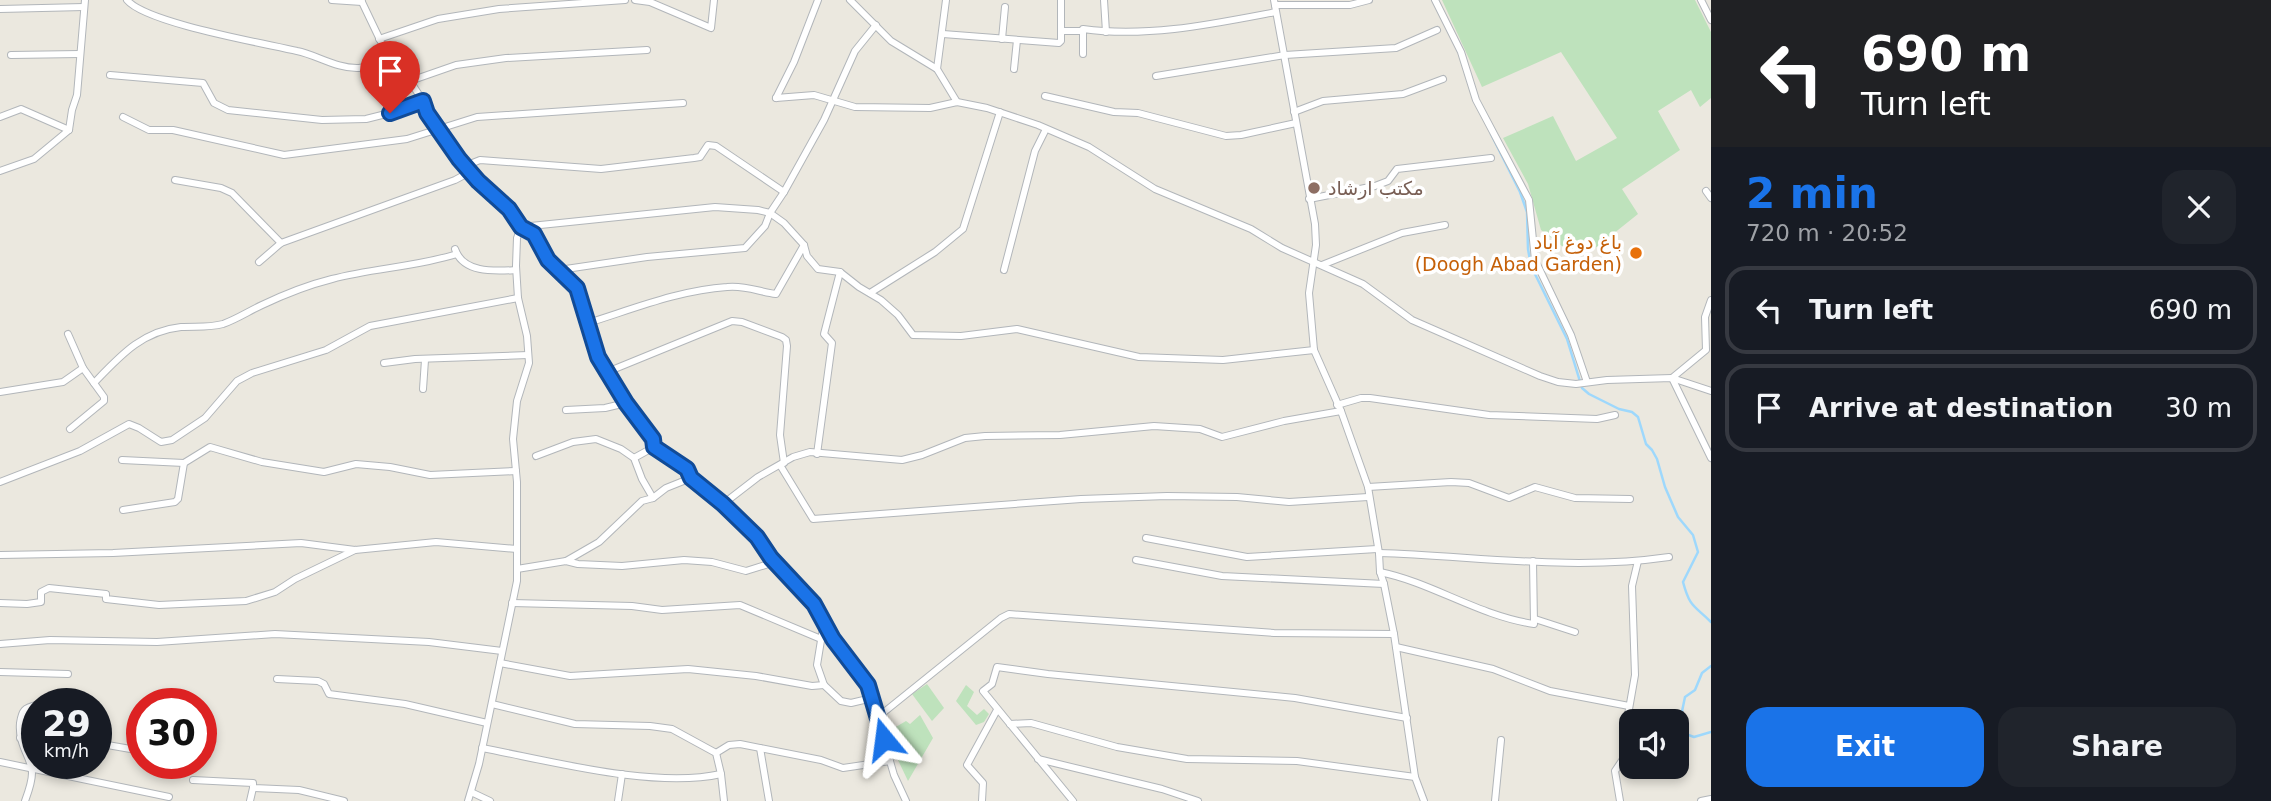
<!DOCTYPE html>
<meta charset="utf-8">
<style>
body{margin:0;font-family:"DejaVu Sans",Cairo,sans-serif;background:#20242c;color:#f1f3f6;height:100vh;display:flex;flex-direction:column;font-size:26px;white-space:nowrap}
*{box-sizing:border-box;margin:0}
p{font-size:23px;color:#9ea1a6}
.icon{flex:none;width:38px;height:38px;fill:none;stroke:currentColor;stroke-width:2;stroke-linecap:round;stroke-linejoin:round}
.map{position:relative;flex:1;overflow:hidden}
.sheet{display:flex;flex-direction:column;background:#171b24;width:560px}
.sheet>*{flex:none}
.hud{background:#202124;color:#fff;overflow:hidden}
.controls{position:absolute;left:1619px;top:709px;display:grid;gap:14px}
.controls a{display:grid;place-items:center;width:70px;height:70px;border-radius:14px;background:#171b24;box-shadow:0 4px 10px #0003;font-size:35px}
.speed{position:absolute;left:21px;top:688px;display:flex;gap:14px;font-size:35px;font-weight:700;text-align:center}
.speed>*{display:grid;place-content:center;width:91px;height:91px;border-radius:50%;background:#171b24;box-shadow:0 4px 10px #0003;line-height:1}
.speed small{font-size:18px;font-weight:400}
.speed .limit{border:10px solid #d22;background:#fff;color:#111}
.pin{position:absolute;display:grid;place-items:center;width:60px;height:60px;color:#fff;margin:-72px -30px;border-radius:50% 50% 50% 0;rotate:-45deg;box-shadow:0 0 7px #0007}
.pin .icon{rotate:45deg}
.me{position:absolute;width:77px;margin:-38px;rotate:344deg;stroke-linejoin:round;filter:drop-shadow(0 0 5px #0008)}
.turn{display:flex;align-items:center;gap:24px;height:147px;padding:0 35px;font-size:32px}
.turn .icon{width:91px;height:91px;stroke-width:2.5}
.turn b{display:block;font-size:49px;line-height:60px}
.round{display:grid;place-items:center;flex:none;width:74px;height:74px;border-radius:21px;background:#20242c}
.headline{display:flex;align-items:center;justify-content:space-between;height:119px;padding:0 35px}
h1{font-size:42px;font-weight:600;line-height:52px;color:#1a73e8}
.cta{display:flex;gap:14px;margin-top:auto;padding:14px 35px}
.cta a{flex:1;height:80px;border-radius:21px;background:#1a73e8;color:#fff;font-size:28px;font-weight:600;line-height:80px;text-align:center}
.cta a+a{background:#20242c;color:#f1f3f6}
ul{padding:0;list-style:none}
li{display:flex;align-items:center;gap:21px;height:88px;margin:0 14px 10px;padding:0 21px;border:4px solid #363941;border-radius:21px}
li div{flex:1}
li b{display:block;font-size:26px}
li em{font-style:normal}
main{display:flex;flex:1;min-height:0}
.map>svg:first-child{display:block}
.green{fill:#bee2bc}
.lines{fill:none;stroke-linecap:round;stroke-linejoin:round}
.stream{stroke:#9ed8fc;stroke-width:2.5}
.street-casing{stroke:#b2b6ba;stroke-width:8}
.street{stroke:#fff;stroke-width:6}
.route-casing{stroke:#114b97;stroke-width:18}
.route{stroke:#1a73e8;stroke-width:12}
.education-dot{fill:#8d6e63;stroke:#fff;stroke-width:2.5}
.food-dot{fill:#e8710a;stroke:#fff;stroke-width:2.5}
.labels{text-anchor:middle;dominant-baseline:central;stroke-width:7;stroke-linejoin:round;paint-order:stroke}
.education-label{font-size:19px;fill:#785e54;stroke:#fff;text-anchor:start}
.food-label{font-size:19px;fill:#c56008;stroke:#fff;text-anchor:end}
</style>
<main>
<div class="map">
<svg width="1711" height="801" viewBox="0 0 1711 801">
<rect width="100%" height="100%" fill="#ebe8df"/>
<g class="green">
<polygon points="1442,0 1695,0 1711,32 1711,98 1700,107 1691,90 1658,111 1680,150 1622,189 1638,214 1613,234 1616,239 1575,256 1541,230 1528,184 1503,138 1553,116 1576,161 1617,138 1561,52 1482,87"/>
<polygon points="927,684 944,708 932,721 912,694"/>
<polygon points="966,685 974,692 967,706 977,715 984,709 989,714 984,722 976,725 956,701"/>
<polygon points="920,715 933,738 908,781 898,760 902,750 896,750 889,731 906,721 910,724"/>
</g>
<g class="lines">
<g class="stream">
<path d="M1491 134 1520 192 1527 212 1528 249 1531 266 1567 339 1582 388 1589 394 1619 409 1632 412 1638 417 1646 444 1652 450 1657 459 1665 487 1678 517 1693 535 1698 552 1683 582C1690 608 1694 605 1711 622"/>
<polyline points="1711,666 1702,673 1695,690 1685,697 1680,721 1683,733 1694,737 1711,732"/>
</g>
<g class="street-casing">
<g id="street">
<path d="M127 0C146 23 263 43 297 51 317 55 337 69 359 68 369 67 379 59 388 54"/>
<polyline points="332,0 362,2"/>
<polyline points="361,0 383,46 410,81 423,101 427,113 459,159 478,181 509,210 521,227 534,234 548,260 577,288 599,357 626,403 653,439 654,447 687,469 691,478 723,504 757,537 771,558 814,604 833,639 868,685 894,775 906,801"/>
<polyline points="635,0 650,2 711,28 714,0"/>
<polyline points="850,0 891,41 937,69 957,102"/>
<polyline points="1104,0 1106,32"/>
<polyline points="1274,0 1315,224 1316,245 1309,293 1314,350 1341,411 1368,487 1379,553 1380,572 1384,584 1394,634 1415,777 1424,801"/>
<polyline points="1435,0 1461,52 1476,100 1529,200 1535,260 1571,335 1587,382"/>
<polyline points="1701,0 1711,20"/>
<polyline points="1275,5 1350,5 1369,0"/>
<polyline points="0,9 84,7"/>
<polyline points="1062,31 1082,31"/>
<polyline points="943,34 1059,43 1061,41 1061,0"/>
<polyline points="379,39 438,19 499,9 625,0"/>
<polyline points="1002,39 1005,7"/>
<path d="M1083 54V29C1147 38 1213 24 1276 12"/>
<polyline points="11,55 80,54"/>
<polyline points="937,69 946,0"/>
<polyline points="1014,69 1017,40"/>
<polyline points="110,75 203,83 214,103 228,110 322,120 366,119 390,113 423,101"/>
<polyline points="1156,76 1285,55 1396,48 1437,30"/>
<polyline points="410,81 456,65 506,58 647,50"/>
<polyline points="1045,96 1114,112 1138,113 1226,136 1241,135 1296,123"/>
<polyline points="776,98 814,95 855,107 930,108 957,102 987,108 1038,125 1089,147 1155,189 1251,229 1282,248 1363,284 1412,320 1540,376 1558,382 1576,384 1607,380 1672,378 1711,391"/>
<polyline points="776,98 794,62 818,0"/>
<polyline points="1294,112 1323,101 1403,94 1443,79"/>
<polyline points="0,117 21,109 69,130"/>
<polyline points="123,117 149,130 173,130 284,155 407,139 477,117 683,103"/>
<polyline points="465,166 480,160 601,169 694,158 700,157 708,145 716,146 784,192"/>
<polyline points="0,171 34,159 69,130 72,110 77,95 85,0"/>
<polyline points="175,180 221,188 232,193 281,243"/>
<polyline points="1706,191 1711,198"/>
<polyline points="1309,199 1375,186 1388,181 1397,169 1491,158"/>
<path d="M455 249C463 274 496 271 516 270"/>
<polyline points="259,262 281,243 455,180 470,172"/>
<polyline points="1322,265 1402,233 1445,225"/>
<polyline points="559,270 647,257 745,248 765,226 770,213 784,192 824,120 855,51 876,25"/>
<polyline points="1004,270 1035,151 1046,129"/>
<polyline points="870,293 935,252 963,229 1000,112"/>
<polyline points="1711,300 1705,317 1706,350 1672,378 1711,458"/>
<path d="M588 323C633 309 680 290 727 287 746 285 759 292 776 294L804 245"/>
<polyline points="68,334 83,368 104,397 104,401 70,429"/>
<polyline points="384,363 415,359 528,355"/>
<polyline points="607,372 732,321 742,322 782,337 786,340 787,346 780,435 784,463"/>
<path d="M94 383C120 356 142 331 181 327 196 326 208 328 223 324 237 319 249 311 262 305 283 295 308 285 332 279 373 268 416 267 457 254"/>
<polyline points="423,389 425,360"/>
<polyline points="0,392 63,382 83,368"/>
<polyline points="1337,405 1361,398 1370,398 1489,415 1597,419 1615,415"/>
<polyline points="566,410 605,408 626,403"/>
<polyline points="817,454 832,343 824,334 840,272"/>
<polyline points="536,456 573,442 596,439 621,449 634,458 642,479 653,498"/>
<polyline points="634,458 654,447"/>
<polyline points="122,460 184,463"/>
<polyline points="780,465 813,519 1081,499 1167,496 1237,497 1289,502 1368,497"/>
<polyline points="0,482 80,451 129,424 139,428 161,442 172,440 205,418 237,381 252,373 326,350 370,326 518,298"/>
<polyline points="1368,487 1451,482 1469,483 1509,498 1535,487 1575,498 1630,499"/>
<polyline points="723,504 758,477 793,457 810,452 902,460 922,455 965,438 985,436 1060,435 1154,426 1200,429 1222,437 1284,421 1341,411"/>
<polyline points="123,510 175,502 178,499 184,463 210,447 262,462 324,472 356,464 390,467 430,475 516,471"/>
<polyline points="1146,538 1247,557 1377,549"/>
<path d="M1379 553C1475 556 1573 571 1669 557"/>
<polyline points="0,555 113,553 301,543 355,550 436,542 517,549"/>
<polyline points="1136,560 1222,576 1384,584"/>
<polyline points="566,561 599,542 642,501 653,498 666,488 691,478"/>
<polyline points="517,569 566,561 578,564 622,566 684,560 712,562 746,571 775,562"/>
<path d="M1380 572C1433 583 1479 616 1534 624L1533 561"/>
<polyline points="0,603 27,604 41,602 41,592 49,588 106,594 106,599 159,605 246,601 275,592 295,579 355,550"/>
<polyline points="512,603 632,606 662,610 740,605 821,639"/>
<polyline points="1535,619 1575,632"/>
<polyline points="824,622 817,665 824,685 841,701 851,703 872,698"/>
<polyline points="0,644 50,640 157,642 275,634 429,642 502,651"/>
<polyline points="1396,647 1493,669 1550,691 1629,706"/>
<polyline points="500,663 570,676 688,669 756,676 812,686 824,685"/>
<polyline points="0,672 68,674"/>
<polyline points="277,679 318,681 324,684 329,694 405,704 487,723"/>
<polyline points="492,704 575,724 650,726 672,729 716,753 721,774 724,801"/>
<polyline points="878,717 1001,618 1009,614 1274,633 1394,634"/>
<polyline points="1010,724 1031,723 1117,747 1187,759 1297,761 1415,777"/>
<polyline points="20,738 37,734"/>
<polyline points="96,743 142,751"/>
<path d="M482 748C551 761 654 789 721 774"/>
<polyline points="760,748 769,801"/>
<polyline points="716,753 729,745 740,744 821,760 843,768 890,761"/>
<polyline points="1038,759 1162,789 1198,801"/>
<polyline points="0,762 169,797"/>
<polyline points="193,780 253,783 253,788 299,790 344,801"/>
<polyline points="471,792 490,801"/>
<path d="M25 801C28 793 32 782 32 773 32 758 18 746 20 723 22 710 24 708 37 705"/>
<polyline points="250,801 253,788"/>
<polyline points="468,801 479,764 517,581 517,482 513,439 517,401 529,363 527,336 518,298 516,266 517,238 521,227 715,207 758,210 770,213 784,223 804,245 807,256 818,269 840,272 859,287 881,300 898,315 913,335 961,336 1017,329 1139,357 1223,360 1314,350"/>
<polyline points="618,801 622,774"/>
<polyline points="982,801 983,783 967,765 997,710"/>
<polyline points="1073,801 983,691 992,684 997,667 1048,674 1295,698 1407,718"/>
<polyline points="1495,801 1501,740"/>
<polyline points="1620,801 1615,771 1629,750 1625,732 1635,675 1632,586 1638,561"/>
<polyline points="1701,801 1711,799"/>
</g>
</g>
<use href="#street" class="street"/>
</g>
<g class="lines">
<g class="route-casing">
<polyline id="route" points="390,113 423,101 427,113 459,159 478,181 509,209 521,227 534,234 548,260 577,288 598,357 626,403 653,439 654,447 687,469 691,478 723,504 757,537 771,558 814,604 833,639 868,685 884,739"/>
</g>
<use href="#route" class="route"/>
</g>
<circle class="education-dot" cx="1314" cy="188" r="7"/>
<circle class="food-dot" cx="1636" cy="253" r="7"/>
<g class="labels">
<g class="education-label">
<text x="1328" y="188">مکتب ارشاد</text>
</g>
<g class="food-label">
<text x="1622" y="242">باغ دوغ آباد<tspan x="1622" dy="22">(Doogh Abad Garden)</tspan></text>
</g>
</g>
</svg>
<div class="controls">
<a><svg class="icon" aria-label="sound" viewBox="0 0 24 24"><path d="M4 9h4l5-4v14l-5-4H4zM17 9q2 3 0 6"/></svg></a>
</div>
<div class="speed"><div>29<small>km/h</small></div><div class="limit">30</div></div>
<div class="pin" style="left:390px;top:113px;background:#d93025"><svg class="icon" aria-label="arrive" viewBox="0 0 24 24"><path d="M6 21V4h12l-3 4 3 4H6"/></svg></div>
<svg class="me" style="left:884px;top:739px" viewBox="-20 -20 40 40"><path d="M0-17L14 15 0 8-14 15z" fill="#1a73e8" stroke="#fff" stroke-width="4"/></svg>
</div>
<section class="sheet">
<div class="hud">
<div class="turn"><svg class="icon" aria-label="left" viewBox="0 0 24 24"><path d="M17 20v-9H6M10 6l-5 5 5 5"/></svg><div><b>690 m</b>Turn left</div></div>
</div>
<div class="headline"><div><h1>2 min</h1><p>720 m · 20:52</p></div><a class="round"><svg class="icon" aria-label="close" viewBox="0 0 24 24"><path d="M6 6l12 12M18 6L6 18"/></svg></a></div>
<ul>
<li><svg class="icon" aria-label="left" viewBox="0 0 24 24"><path d="M17 20v-9H6M10 6l-5 5 5 5"/></svg><div><b>Turn left</b></div><em>690 m</em></li>
<li><svg class="icon" aria-label="arrive" viewBox="0 0 24 24"><path d="M6 21V4h12l-3 4 3 4H6"/></svg><div><b>Arrive at destination</b></div><em>30 m</em></li>
</ul>
<div class="cta"><a>Exit</a><a>Share</a></div>
</section>
</main>
